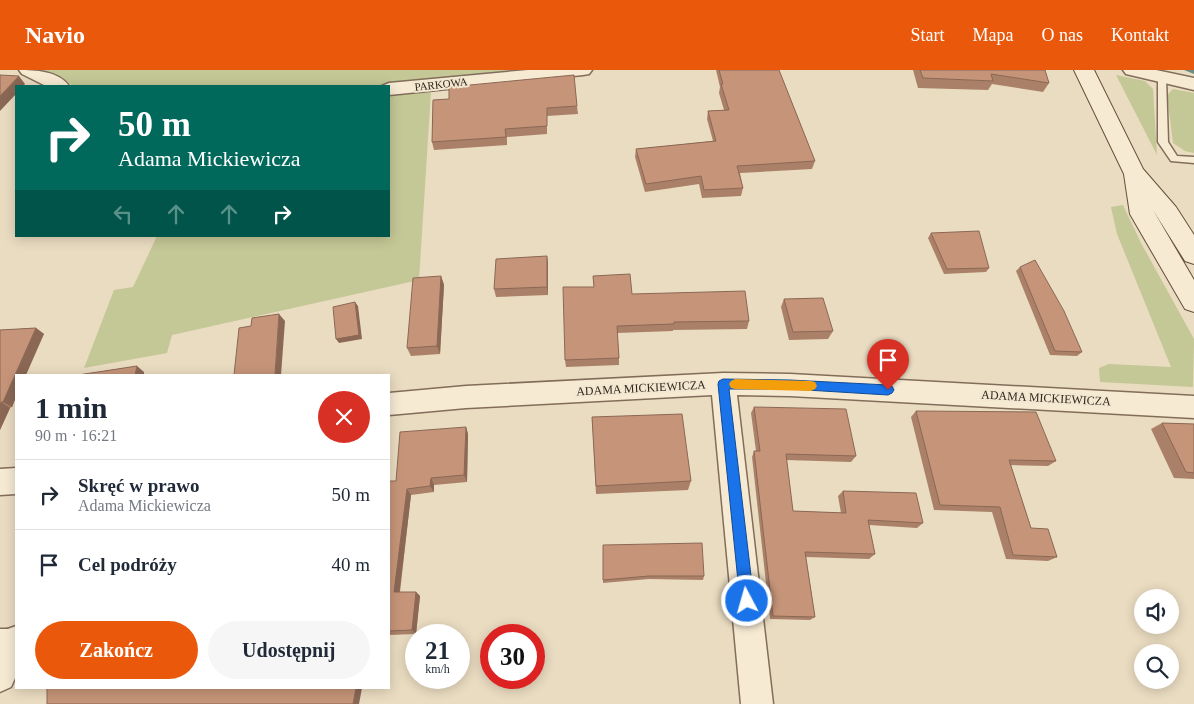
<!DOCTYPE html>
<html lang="pl">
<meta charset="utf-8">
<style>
body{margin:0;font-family:"Times New Roman",serif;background:#f6f6f7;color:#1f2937;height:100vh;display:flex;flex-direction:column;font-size:19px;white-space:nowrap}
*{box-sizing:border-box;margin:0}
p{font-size:16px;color:#747a83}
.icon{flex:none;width:28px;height:28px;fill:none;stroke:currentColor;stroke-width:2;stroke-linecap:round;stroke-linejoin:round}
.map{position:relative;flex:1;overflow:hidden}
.sheet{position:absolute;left:15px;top:304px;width:375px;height:315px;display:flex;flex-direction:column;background:#fff;border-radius:0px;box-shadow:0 2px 12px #0003}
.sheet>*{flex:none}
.banner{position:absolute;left:15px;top:15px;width:375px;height:152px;border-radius:0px;box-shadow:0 2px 12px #0003;background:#00695c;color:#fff;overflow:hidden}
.fabs{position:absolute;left:1134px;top:519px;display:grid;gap:10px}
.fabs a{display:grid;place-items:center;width:45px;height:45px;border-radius:50%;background:#fff;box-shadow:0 2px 12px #0003;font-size:25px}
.speed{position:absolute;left:405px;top:554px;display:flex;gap:10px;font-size:25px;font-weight:700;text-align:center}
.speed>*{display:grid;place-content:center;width:65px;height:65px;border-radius:50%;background:#fff;box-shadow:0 2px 12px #0003;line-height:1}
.speed small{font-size:12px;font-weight:400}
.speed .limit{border:8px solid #d22;background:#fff;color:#111}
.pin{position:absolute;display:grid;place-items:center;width:42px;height:42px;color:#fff;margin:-51px -21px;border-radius:50% 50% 50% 0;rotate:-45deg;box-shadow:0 0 5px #0007}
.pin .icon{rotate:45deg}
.me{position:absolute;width:55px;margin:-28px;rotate:354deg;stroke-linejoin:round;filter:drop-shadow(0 0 4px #0008)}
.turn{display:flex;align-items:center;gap:18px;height:105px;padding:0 20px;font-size:22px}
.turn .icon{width:65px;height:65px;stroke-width:2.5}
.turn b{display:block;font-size:35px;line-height:42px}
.lanes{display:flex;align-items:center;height:48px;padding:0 20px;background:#0003;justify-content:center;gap:25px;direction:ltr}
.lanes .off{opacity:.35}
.round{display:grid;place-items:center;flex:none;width:52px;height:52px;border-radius:26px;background:#f6f6f7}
.headline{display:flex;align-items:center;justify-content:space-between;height:85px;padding:0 20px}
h1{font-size:30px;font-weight:600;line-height:38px}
.action{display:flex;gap:10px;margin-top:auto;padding:10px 20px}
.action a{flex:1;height:58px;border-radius:30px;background:#ea580c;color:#fff;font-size:20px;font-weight:600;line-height:58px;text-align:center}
.action a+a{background:#f6f6f7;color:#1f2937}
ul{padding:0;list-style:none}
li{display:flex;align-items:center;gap:15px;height:70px;padding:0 20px;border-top:1px solid #e0e1e3}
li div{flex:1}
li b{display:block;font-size:19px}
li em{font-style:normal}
header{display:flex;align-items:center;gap:30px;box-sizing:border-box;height:70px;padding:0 25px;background:#ea580c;color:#fff}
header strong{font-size:24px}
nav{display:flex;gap:28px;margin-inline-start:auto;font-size:18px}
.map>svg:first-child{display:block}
.green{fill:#c4c796}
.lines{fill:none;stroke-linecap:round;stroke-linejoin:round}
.stream{fill:#6b8a81;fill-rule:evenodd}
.service-casing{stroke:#826d5a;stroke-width:3}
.minor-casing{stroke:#826d5a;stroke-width:3}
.secondary-casing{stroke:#644f3d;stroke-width:2}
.service{fill:#f6ead3;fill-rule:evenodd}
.minor{fill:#f6ead3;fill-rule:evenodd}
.secondary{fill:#f6ead3;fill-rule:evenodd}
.wall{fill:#aa8068}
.shaded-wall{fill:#8b6855}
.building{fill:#c69579;stroke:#8b6855}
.route{fill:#1a73e8;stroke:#114b97}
.slow{fill:#f59e0b}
.labels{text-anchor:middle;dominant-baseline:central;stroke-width:4;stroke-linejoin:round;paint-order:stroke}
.far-street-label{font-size:11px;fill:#33271d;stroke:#f2e7d0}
.street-label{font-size:12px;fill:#33271d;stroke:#f2e7d0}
</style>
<header>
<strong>Navio</strong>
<nav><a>Start</a><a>Mapa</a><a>O nas</a><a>Kontakt</a></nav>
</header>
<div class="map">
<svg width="1194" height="634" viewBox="0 0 1194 634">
<rect width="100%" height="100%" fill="#eadcc1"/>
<g class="green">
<polygon points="43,0 540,0 373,16 74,16"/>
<polygon points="1116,5 1145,11 1153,19 1157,85"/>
<polygon points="1173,19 1194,23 1194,83 1185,81 1173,73 1167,25"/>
<polygon points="431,22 419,210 172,265 167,283 84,298 114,220 133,217 157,166 389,166 389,26"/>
<polygon points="1123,135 1141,173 1194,269 1193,317 1100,312 1099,298 1109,294 1171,297 1117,164 1111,137"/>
</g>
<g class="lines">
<polygon class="stream" points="1184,0 1194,0 1194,4"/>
<g class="service-casing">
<g id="service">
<polygon points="1162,4 1166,7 1168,72 1177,86 1194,87 1194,93 1171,91 1158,72 1158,7"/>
<rect x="0" y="559" width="16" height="16"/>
</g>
</g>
<g class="minor-casing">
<g id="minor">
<path d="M19 0C35 0 59 1 69 16H46L22 4Z"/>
<polygon points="528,0 592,0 589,4 583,5 389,25 389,16 382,16 389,13"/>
<polygon points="1123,0 1156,0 1194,8 1194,20 1126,4"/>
<polygon points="723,303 790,304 1194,326 1194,348 790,326 737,325 773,634 741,634 712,325 466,338 389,345 389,323 466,316"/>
<polygon points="16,398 16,424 0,425 0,399"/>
<polygon points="16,556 16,606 11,617 0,622 0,571 5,560"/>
</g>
</g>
<g class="secondary-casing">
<polygon id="secondary" points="1074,0 1094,0 1143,99 1176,137 1194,165 1194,194 1185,191 1153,140 1194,210 1194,242 1185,239 1130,144 1124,104"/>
</g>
<use href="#service" class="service"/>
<use href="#minor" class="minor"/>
<use href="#secondary" class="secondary"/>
</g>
<g class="wall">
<polygon points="716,0 779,0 815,91 812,99 740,103 743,118 741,126 702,128 699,114 645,122 635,87 636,79 713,71 707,49 708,41 724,40 719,23 720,17"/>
<polygon points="913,0 1045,0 1049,13 1043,22 992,14 988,20 918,18"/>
<polygon points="433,30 577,36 578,44 547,46 547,64 507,67 507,75 434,80 432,72"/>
<polygon points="931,163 989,198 986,202 944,204 928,168"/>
<polygon points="547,186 548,194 548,225 496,227 494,219"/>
<polygon points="1020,197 1082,282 1077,286 1050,285 1016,201"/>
<polygon points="441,206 444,215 440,284 411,286 407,278"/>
<polygon points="593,206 632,224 749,251 747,259 673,260 673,261 617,263 619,288 619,295 566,297 565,290 594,217"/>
<polygon points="784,229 833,261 828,269 789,270 781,237"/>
<polygon points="36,258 44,264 16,305 16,327 12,337 10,338 0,360 0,260"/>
<polygon points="754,337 856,386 851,392 786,390 793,441 841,443 838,426 843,421 923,453 917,458 869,455 875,484 869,489 806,487 815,547 810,550 770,549 752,387 754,381 756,381 751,343"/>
<polygon points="916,341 1056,391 1048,396 1011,395 1031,458 1057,487 1048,491 1006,489 992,442 934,440 911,347"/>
<polygon points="592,347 691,411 688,420 596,424"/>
<polygon points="1162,353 1194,354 1194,409 1174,408 1151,359"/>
<polygon points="466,357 468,364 467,412 434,415 434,422 411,425 400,522 416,522 420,526 416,564 389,565 389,567 389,411 396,411"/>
<polygon points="603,475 704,506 703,510 649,509 603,513"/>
</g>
<g class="shaded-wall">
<polygon points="19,6 25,14 23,16 16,16 16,24 0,41 0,26"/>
<polygon points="547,186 548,194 548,225 547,217"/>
<polygon points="441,206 444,215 440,284 437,276"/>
<polygon points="355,232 358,236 362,269 339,273 336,269"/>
<polygon points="279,244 285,251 281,305 275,305"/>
<polygon points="36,258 44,264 26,305 16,305 16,327 12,337 3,332"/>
<polygon points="137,296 144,302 144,305 135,305"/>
<polygon points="1,332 10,338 0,360 0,334"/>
<polygon points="466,357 468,364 467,412 464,405"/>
<polygon points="431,408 434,415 434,422 430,416"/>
<polygon points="407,419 411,425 399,526 394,522"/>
<polygon points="416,522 420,526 416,564 412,560"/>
<polygon points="356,618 362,618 359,634 353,634"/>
</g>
<g class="building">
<polygon points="719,0 779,0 815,91 737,96 743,118 704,120 701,106 646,114 636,79 716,71 708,41 729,40 721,14 723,14"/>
<polygon points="920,0 1045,0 1049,13 991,4 993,11 923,8"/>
<polygon points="0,5 19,6 0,26"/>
<polygon points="574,5 577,36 547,38 547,56 505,59 506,67 432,72 433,30 449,29 449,17"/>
<polygon points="979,161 989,198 947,199 931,163"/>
<polygon points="547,186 547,217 494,219 496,189"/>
<polygon points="1035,190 1064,241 1082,282 1055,281 1020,197"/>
<polygon points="630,204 632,224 745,221 749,251 674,252 674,254 617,256 619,288 565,290 563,217 594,217 593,206"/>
<polygon points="441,206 437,276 407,278 413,208"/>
<polygon points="823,228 833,261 793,262 784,229"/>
<polygon points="355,232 359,265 336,269 333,237"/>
<polygon points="279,244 275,305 234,305 239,258 251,256 252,248"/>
<polygon points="36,258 3,332 1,332 0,334 0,260"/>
<polygon points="137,296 135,305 78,305"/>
<polygon points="754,337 846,339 856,386 786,384 793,441 846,443 843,421 916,423 923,453 868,450 875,484 805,482 815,547 773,546 754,381 760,381"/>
<polygon points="916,341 1036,342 1056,391 1009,390 1031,458 1048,459 1057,487 1013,485 1000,437 940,435"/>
<polygon points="682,344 691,411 596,416 592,347"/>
<polygon points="1162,353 1194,354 1194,403 1186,402"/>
<polygon points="466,357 464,405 431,408 430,416 407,419 394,522 416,522 412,560 389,561 389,411 396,411 400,362"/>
<polygon points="702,473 704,506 649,506 603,510 603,475"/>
<polygon points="47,618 356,618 353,634 47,634"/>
</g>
<polygon class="route" points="723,309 790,310 888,315 892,316 894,320 892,323 888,325 790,319 729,319 754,531 752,536 747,538 742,536 740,531 718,314 719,311"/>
<polygon class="slow" points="735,309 811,311 815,312 817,316 815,319 811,321 735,319 731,318 729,314 731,311"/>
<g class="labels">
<g class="far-street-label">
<text transform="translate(441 14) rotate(-6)">PARKOWA</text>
</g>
<g class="street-label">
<text transform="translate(641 318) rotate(-3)">ADAMA MICKIEWICZA</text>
<text transform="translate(1046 328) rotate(3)">ADAMA MICKIEWICZA</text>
</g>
</g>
</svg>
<div class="fabs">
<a><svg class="icon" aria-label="sound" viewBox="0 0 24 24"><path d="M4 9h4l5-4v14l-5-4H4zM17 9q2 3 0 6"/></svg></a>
<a><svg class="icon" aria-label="search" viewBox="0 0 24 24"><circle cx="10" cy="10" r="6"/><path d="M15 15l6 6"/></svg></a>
</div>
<div class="speed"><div>21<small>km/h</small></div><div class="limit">30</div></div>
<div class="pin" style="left:888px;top:320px;background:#d93025"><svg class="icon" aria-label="arrive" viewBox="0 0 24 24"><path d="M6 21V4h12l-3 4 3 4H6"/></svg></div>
<svg class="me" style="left:747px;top:531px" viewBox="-20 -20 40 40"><circle r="17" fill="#1a73e8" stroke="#fff" stroke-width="3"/><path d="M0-11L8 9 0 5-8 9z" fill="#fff"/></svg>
<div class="banner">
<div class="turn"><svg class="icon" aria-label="right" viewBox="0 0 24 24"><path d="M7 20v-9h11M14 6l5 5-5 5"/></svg><div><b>50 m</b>Adama Mickiewicza</div></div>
<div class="lanes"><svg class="icon off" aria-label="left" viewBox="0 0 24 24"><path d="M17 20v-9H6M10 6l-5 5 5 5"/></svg><svg class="icon off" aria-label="ahead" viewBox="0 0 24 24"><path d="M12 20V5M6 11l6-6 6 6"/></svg><svg class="icon off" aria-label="ahead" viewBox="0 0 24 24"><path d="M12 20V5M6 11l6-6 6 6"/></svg><svg class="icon" aria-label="right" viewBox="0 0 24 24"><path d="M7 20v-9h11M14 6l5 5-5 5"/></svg></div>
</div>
<section class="sheet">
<div class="headline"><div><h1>1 min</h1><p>90 m · 16:21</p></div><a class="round" style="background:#d93025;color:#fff"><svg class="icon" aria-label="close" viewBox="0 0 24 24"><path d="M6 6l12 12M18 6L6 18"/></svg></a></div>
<ul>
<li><svg class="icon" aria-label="right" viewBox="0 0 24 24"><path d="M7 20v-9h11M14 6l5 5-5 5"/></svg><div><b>Skręć w prawo</b><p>Adama Mickiewicza</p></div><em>50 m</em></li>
<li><svg class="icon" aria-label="arrive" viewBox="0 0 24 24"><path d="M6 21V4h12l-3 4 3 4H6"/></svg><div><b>Cel podróży</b></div><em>40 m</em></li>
</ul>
<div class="action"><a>Zakończ</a><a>Udostępnij</a></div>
</section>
</div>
